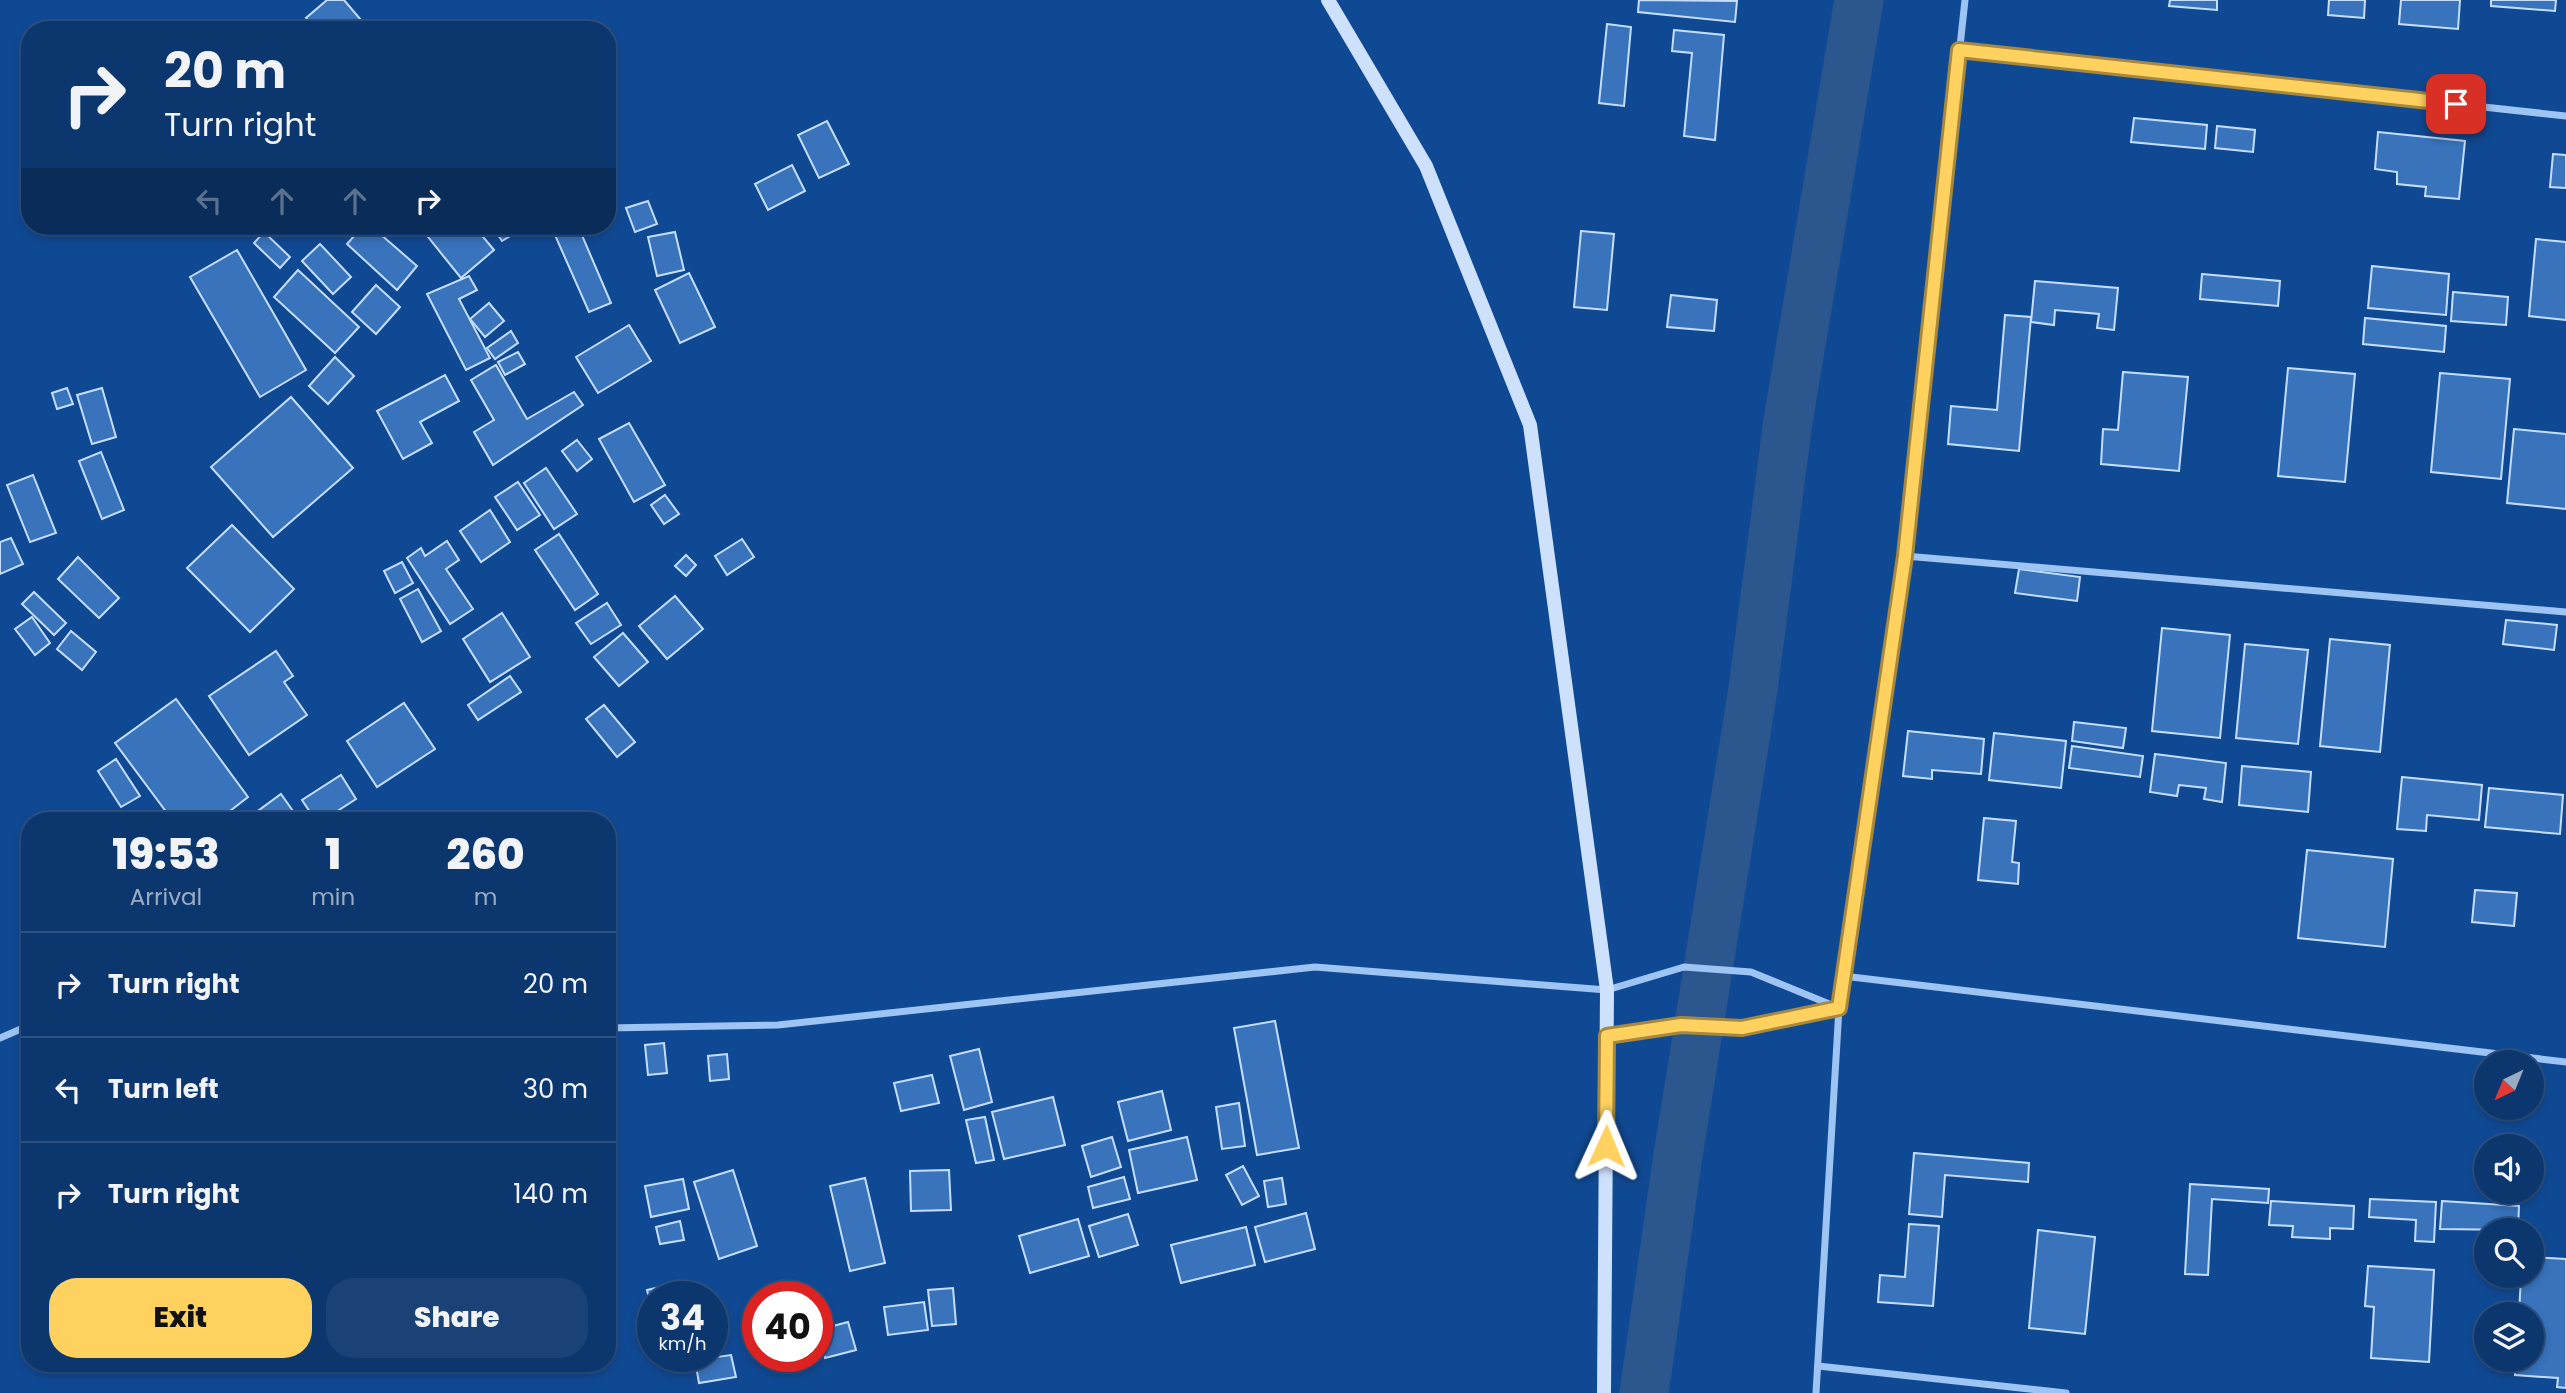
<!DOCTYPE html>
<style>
body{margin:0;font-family:Poppins,sans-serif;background:#1a4276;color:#f1f3f6;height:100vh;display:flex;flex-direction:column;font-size:26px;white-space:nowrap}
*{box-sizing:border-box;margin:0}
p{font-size:23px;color:#9aacc2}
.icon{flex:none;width:38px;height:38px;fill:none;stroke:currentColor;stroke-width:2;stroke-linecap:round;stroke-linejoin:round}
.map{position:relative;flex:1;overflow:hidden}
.side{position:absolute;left:21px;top:812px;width:595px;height:560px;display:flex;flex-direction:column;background:#0c376e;border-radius:28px;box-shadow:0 4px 10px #0003,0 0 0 2px #2c5181}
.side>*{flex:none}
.banner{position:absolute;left:21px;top:21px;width:595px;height:214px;border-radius:28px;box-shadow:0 4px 10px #0003,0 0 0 2px #2c5181;background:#0c376e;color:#f1f3f6;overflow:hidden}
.needle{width:46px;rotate:223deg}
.tools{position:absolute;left:2474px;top:1050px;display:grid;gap:14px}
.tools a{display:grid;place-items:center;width:70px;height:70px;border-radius:50%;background:#0c376e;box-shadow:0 4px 10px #0003,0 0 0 2px #2c5181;font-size:35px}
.speed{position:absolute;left:637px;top:1281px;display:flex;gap:14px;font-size:35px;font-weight:700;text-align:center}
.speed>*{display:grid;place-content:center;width:91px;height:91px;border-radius:50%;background:#0c376e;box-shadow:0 4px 10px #0003,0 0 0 2px #2c5181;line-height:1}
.speed small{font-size:18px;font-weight:400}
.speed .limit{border:10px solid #d22;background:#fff;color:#111}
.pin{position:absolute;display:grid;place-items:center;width:60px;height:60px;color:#fff;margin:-30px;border-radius:14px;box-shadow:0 4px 10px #0006}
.me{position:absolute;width:77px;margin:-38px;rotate:1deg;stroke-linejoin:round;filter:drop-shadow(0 0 5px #0008)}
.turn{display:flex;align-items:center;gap:24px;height:147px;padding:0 28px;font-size:32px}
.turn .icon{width:91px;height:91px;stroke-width:2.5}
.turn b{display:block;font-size:49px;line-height:60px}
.lanes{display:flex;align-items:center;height:66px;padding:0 28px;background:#0003;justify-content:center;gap:35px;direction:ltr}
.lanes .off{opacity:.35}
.eta{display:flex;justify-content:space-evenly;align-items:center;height:119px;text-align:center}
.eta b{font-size:42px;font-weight:800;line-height:49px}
.primary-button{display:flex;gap:14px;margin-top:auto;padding:14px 28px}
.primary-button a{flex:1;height:80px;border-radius:28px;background:#ffd260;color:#111;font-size:28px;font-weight:800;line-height:80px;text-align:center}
.primary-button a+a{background:#1a4276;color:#f1f3f6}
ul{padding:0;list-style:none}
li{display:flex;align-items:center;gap:21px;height:105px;padding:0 28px;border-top:2px solid #2c5181}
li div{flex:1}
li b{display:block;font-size:26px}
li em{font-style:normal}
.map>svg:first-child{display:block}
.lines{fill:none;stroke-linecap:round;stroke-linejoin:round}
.canal{stroke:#2c578e;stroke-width:49}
.building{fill:#3873bc;stroke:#c5defe;stroke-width:2}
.street{stroke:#9dc4f3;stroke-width:7}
.secondary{stroke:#cde1fd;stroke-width:14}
.route-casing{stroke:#a6883e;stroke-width:18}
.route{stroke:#ffd260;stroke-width:12}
</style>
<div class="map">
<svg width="2566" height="1393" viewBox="0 0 2566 1393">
<rect width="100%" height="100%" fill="#104993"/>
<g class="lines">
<polyline class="canal" points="1644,1393 1677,1162 1753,689 1788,421 1859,0"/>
</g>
<g class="building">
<polygon points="327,0 344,0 367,27 363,30 315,30 306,18"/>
<polygon points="1639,0 1737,1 1735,22 1638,12"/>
<polygon points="2170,0 2217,0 2217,10 2169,6"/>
<polygon points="2329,0 2365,0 2364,18 2328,15"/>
<polygon points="2401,0 2460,0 2458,29 2399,24"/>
<polygon points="2491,0 2556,0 2555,11 2491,6"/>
<polygon points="1607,24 1631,27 1624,106 1599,103"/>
<polygon points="1674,30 1724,35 1715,140 1684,136 1692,53 1672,51"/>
<polygon points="2134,118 2207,125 2205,149 2131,142"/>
<polygon points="827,121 849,164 819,178 798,135"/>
<polygon points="2217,126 2255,130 2253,152 2215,148"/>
<polygon points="2378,132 2465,141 2459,199 2425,196 2426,187 2397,184 2397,172 2375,169"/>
<polygon points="2553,154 2566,155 2566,188 2550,187"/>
<polygon points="792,165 805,191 768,210 755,184"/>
<polygon points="648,201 657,224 635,232 626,208"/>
<polygon points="298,226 327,226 301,235"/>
<polygon points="363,226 371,226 417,266 397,290 347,244"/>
<polygon points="442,226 474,226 494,250 461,278 428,237"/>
<polygon points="492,226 527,226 502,241"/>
<polygon points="551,226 578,226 611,303 589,312"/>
<polygon points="1581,231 1614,234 1607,310 1574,307"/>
<polygon points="264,232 290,257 280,268 254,243"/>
<polygon points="675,232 684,270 657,276 648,237"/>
<polygon points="2536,239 2566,242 2566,320 2529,316"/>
<polygon points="320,244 351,277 333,294 302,261"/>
<polygon points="237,250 306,370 260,397 190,277"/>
<polygon points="2372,266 2449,274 2446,315 2368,308"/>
<polygon points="298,270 359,327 335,353 274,297"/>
<polygon points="689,273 715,327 680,343 655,290"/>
<polygon points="2202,274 2280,281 2278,306 2200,299"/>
<polygon points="469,276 477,290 459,299 490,358 466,370 427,294"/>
<polygon points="2035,281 2118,288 2114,330 2097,328 2099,314 2055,310 2054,325 2031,322"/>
<polygon points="376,285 400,307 376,334 352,312"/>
<polygon points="2453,292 2508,297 2506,325 2451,321"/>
<polygon points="1671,295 1717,300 1714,331 1667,327"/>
<polygon points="489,303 504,321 485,337 470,319"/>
<polygon points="2005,315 2031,317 2019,451 1948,444 1951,406 1997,410"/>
<polygon points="2365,318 2446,326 2444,352 2363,344"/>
<polygon points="629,325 651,361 598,393 576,357"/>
<polygon points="511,331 518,343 495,359 487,348"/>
<polygon points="518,352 525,364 505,375 498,362"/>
<polygon points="335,357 354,376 328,404 309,386"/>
<polygon points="496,365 527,419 574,392 583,405 493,465 474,432 494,420 471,380"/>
<polygon points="2288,368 2355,374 2345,482 2278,476"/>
<polygon points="2123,372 2188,377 2179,471 2101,464 2103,429 2118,430"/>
<polygon points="2440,373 2510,379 2501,479 2431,472"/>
<polygon points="445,375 459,401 420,422 432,443 403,459 377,411"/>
<polygon points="67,388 73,404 57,409 52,393"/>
<polygon points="102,388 116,437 92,444 77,395"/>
<polygon points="291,397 353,468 273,537 211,467"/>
<polygon points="629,423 665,485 634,502 599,439"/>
<polygon points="2514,429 2566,434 2566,509 2507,503"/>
<polygon points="577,440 592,459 577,471 562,451"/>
<polygon points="101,452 124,510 102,519 79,461"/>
<polygon points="546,468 577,514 554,529 524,483"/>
<polygon points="33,475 56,533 30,542 7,485"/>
<polygon points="518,482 540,515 517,530 495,497"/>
<polygon points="665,495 679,514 664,524 651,505"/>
<polygon points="490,510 510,542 481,562 460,531"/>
<polygon points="232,525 294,589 250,632 187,568"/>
<polygon points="559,534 598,594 575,610 535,550"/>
<polygon points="11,538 23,564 0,574 0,542"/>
<polygon points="742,539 754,557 727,575 715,556"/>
<polygon points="447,541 459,560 446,569 473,609 450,624 407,558 421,548 425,556"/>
<polygon points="686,555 696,565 686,576 675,566"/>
<polygon points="78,557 119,598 99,618 58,579"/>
<polygon points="402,562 413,583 395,593 384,571"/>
<polygon points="2019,569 2080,577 2077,601 2015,593"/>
<polygon points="418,589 441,631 422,642 400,599"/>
<polygon points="34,592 66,623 54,635 22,604"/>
<polygon points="675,596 703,629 667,659 639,626"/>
<polygon points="607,603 621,625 591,644 576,623"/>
<polygon points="502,613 530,657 490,682 463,639"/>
<polygon points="32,617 50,643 35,655 15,629"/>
<polygon points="2506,620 2557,625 2554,650 2503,644"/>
<polygon points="2162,628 2230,635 2220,738 2152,731"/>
<polygon points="71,631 96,652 82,670 57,649"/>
<polygon points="623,633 648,662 619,686 594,657"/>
<polygon points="2330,639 2390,645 2380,752 2320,746"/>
<polygon points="2245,644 2308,650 2298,744 2236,738"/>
<polygon points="276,651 293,676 284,682 307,715 249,755 209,696"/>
<polygon points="510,676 521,692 478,720 468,705"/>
<polygon points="176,699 248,797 217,821 173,821 115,743"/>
<polygon points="404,703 435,749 377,787 347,741"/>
<polygon points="604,705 635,742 617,757 586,719"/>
<polygon points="2074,722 2126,728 2123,748 2072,741"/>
<polygon points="1908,731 1984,739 1981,774 1932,770 1932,779 1903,776"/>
<polygon points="1994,733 2066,741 2061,788 1989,780"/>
<polygon points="2072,746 2143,756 2140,777 2069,768"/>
<polygon points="2155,754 2226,763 2222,802 2204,799 2206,788 2179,785 2177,796 2150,792"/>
<polygon points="116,759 140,796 121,807 98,771"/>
<polygon points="2242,766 2311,772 2308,812 2239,805"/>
<polygon points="341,775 356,799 322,821 316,821 302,800"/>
<polygon points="2402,777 2482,785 2479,820 2427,815 2426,831 2397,829"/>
<polygon points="2489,788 2563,795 2560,834 2485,827"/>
<polygon points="281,794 300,821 244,821"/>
<polygon points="1984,818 2016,821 2012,862 2019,863 2018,884 1978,880"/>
<polygon points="2307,850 2393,859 2385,947 2298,938"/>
<polygon points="2475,890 2517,893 2514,926 2472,922"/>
<polygon points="1275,1021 1299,1148 1257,1155 1234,1028"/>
<polygon points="664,1043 667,1073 648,1075 645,1045"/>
<polygon points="979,1049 992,1102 964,1110 950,1056"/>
<polygon points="727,1054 729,1079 710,1081 708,1056"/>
<polygon points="932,1075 939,1103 901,1111 894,1083"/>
<polygon points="1162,1091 1171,1130 1128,1141 1118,1102"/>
<polygon points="1053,1097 1065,1145 1004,1159 992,1112"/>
<polygon points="1239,1103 1245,1146 1222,1149 1216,1107"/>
<polygon points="985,1117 994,1160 976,1163 966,1120"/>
<polygon points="1112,1137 1121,1167 1091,1177 1082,1146"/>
<polygon points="1187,1137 1197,1180 1138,1193 1129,1150"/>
<polygon points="1914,1153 2029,1163 2028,1182 1945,1175 1942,1217 1909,1214"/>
<polygon points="1243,1166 1259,1196 1242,1205 1226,1175"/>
<polygon points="733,1170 757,1246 719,1259 694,1182"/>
<polygon points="949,1170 951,1210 911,1211 910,1171"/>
<polygon points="1124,1177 1130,1199 1093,1208 1088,1187"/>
<polygon points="865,1178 885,1263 850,1271 830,1186"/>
<polygon points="1282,1178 1286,1204 1268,1207 1264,1181"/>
<polygon points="683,1179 689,1209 651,1217 645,1186"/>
<polygon points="2190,1184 2269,1189 2268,1203 2212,1199 2208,1275 2185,1274"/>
<polygon points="2370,1199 2436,1202 2434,1242 2415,1241 2416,1220 2369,1217"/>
<polygon points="2271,1201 2354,1206 2353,1229 2330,1228 2330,1239 2292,1237 2293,1226 2269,1225"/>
<polygon points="2442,1201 2519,1206 2518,1230 2440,1229"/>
<polygon points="1306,1213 1315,1249 1265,1262 1255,1227"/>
<polygon points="1128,1214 1138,1245 1099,1257 1089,1226"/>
<polygon points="1078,1219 1089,1256 1030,1273 1019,1236"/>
<polygon points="680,1221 684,1240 660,1244 656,1227"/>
<polygon points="1909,1224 1939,1226 1933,1306 1878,1302 1880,1275 1905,1277"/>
<polygon points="1246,1227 1255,1265 1181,1283 1171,1245"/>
<polygon points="2038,1230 2095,1237 2085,1334 2029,1328"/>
<polygon points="2532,1257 2566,1259 2566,1388 2557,1387 2558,1378 2515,1375 2516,1360 2532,1360 2532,1314 2519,1314 2521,1276 2532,1276"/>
<polygon points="2368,1266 2434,1270 2429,1362 2371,1358 2374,1307 2365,1306"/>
<polygon points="673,1284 676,1297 653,1297 653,1315 647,1290"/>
<polygon points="953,1288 956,1324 932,1326 928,1290"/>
<polygon points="924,1302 928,1330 888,1335 884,1307"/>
<polygon points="848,1322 856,1350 825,1358 818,1330"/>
<polygon points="731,1355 736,1377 699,1383 695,1360"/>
</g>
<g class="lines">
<g class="street">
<polyline points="1959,50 2566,116"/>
<polyline points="1905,556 2566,612"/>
<polyline points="1843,976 2566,1062"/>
<polyline points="607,1028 778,1025 1315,967 1607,990 1684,967 1751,972 1839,1008"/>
<polyline points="1607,1036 1681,1025 1742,1028 1838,1008"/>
<polyline points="0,1038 30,1025"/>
<polyline points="1818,1366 2066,1393"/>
<polyline points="1816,1393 1839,1008 1905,556 1965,0"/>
</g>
<polyline class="secondary" points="1328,0 1426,166 1530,425 1607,990 1604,1393"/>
</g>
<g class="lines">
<g class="route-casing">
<polyline id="route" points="1606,1146 1607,1036 1681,1025 1742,1028 1839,1008 1905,556 1959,50 2456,104"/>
</g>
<use href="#route" class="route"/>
</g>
</svg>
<div class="tools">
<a><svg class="needle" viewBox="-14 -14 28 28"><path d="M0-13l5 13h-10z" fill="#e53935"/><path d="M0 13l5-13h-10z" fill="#9aacc2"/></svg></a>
<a><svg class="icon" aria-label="sound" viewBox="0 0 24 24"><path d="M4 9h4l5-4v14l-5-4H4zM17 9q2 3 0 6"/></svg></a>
<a><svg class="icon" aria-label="search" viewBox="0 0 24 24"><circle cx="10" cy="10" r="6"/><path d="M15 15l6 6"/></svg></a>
<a><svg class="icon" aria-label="layers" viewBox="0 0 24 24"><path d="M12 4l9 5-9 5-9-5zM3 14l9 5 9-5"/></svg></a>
</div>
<div class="speed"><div>34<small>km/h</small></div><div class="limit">40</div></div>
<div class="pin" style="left:2456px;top:104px;background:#d93025"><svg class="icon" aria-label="arrive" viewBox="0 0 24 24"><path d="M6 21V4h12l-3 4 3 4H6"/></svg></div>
<svg class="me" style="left:1606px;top:1146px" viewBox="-20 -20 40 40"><path d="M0-17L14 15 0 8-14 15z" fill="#ffd260" stroke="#fff" stroke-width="4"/></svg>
<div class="banner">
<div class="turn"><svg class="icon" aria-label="right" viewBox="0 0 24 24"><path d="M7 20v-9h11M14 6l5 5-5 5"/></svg><div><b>20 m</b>Turn right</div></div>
<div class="lanes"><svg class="icon off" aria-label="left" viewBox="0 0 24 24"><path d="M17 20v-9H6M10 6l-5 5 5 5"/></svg><svg class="icon off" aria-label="ahead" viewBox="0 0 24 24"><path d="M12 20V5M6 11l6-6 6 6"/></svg><svg class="icon off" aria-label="ahead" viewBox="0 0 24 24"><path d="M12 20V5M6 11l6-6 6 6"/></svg><svg class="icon" aria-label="right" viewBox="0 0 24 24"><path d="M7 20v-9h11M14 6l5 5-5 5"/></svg></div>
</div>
<section class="side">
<div class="eta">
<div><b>19:53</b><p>Arrival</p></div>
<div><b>1</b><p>min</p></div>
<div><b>260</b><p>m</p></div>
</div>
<ul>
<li><svg class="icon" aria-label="right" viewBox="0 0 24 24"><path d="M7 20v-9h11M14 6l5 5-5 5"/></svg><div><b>Turn right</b></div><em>20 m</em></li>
<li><svg class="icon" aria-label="left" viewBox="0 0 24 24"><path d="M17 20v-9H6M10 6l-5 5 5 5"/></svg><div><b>Turn left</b></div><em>30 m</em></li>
<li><svg class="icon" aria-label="right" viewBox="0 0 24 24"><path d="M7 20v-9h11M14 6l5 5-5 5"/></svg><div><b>Turn right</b></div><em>140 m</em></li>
</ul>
<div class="primary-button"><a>Exit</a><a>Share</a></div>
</section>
</div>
